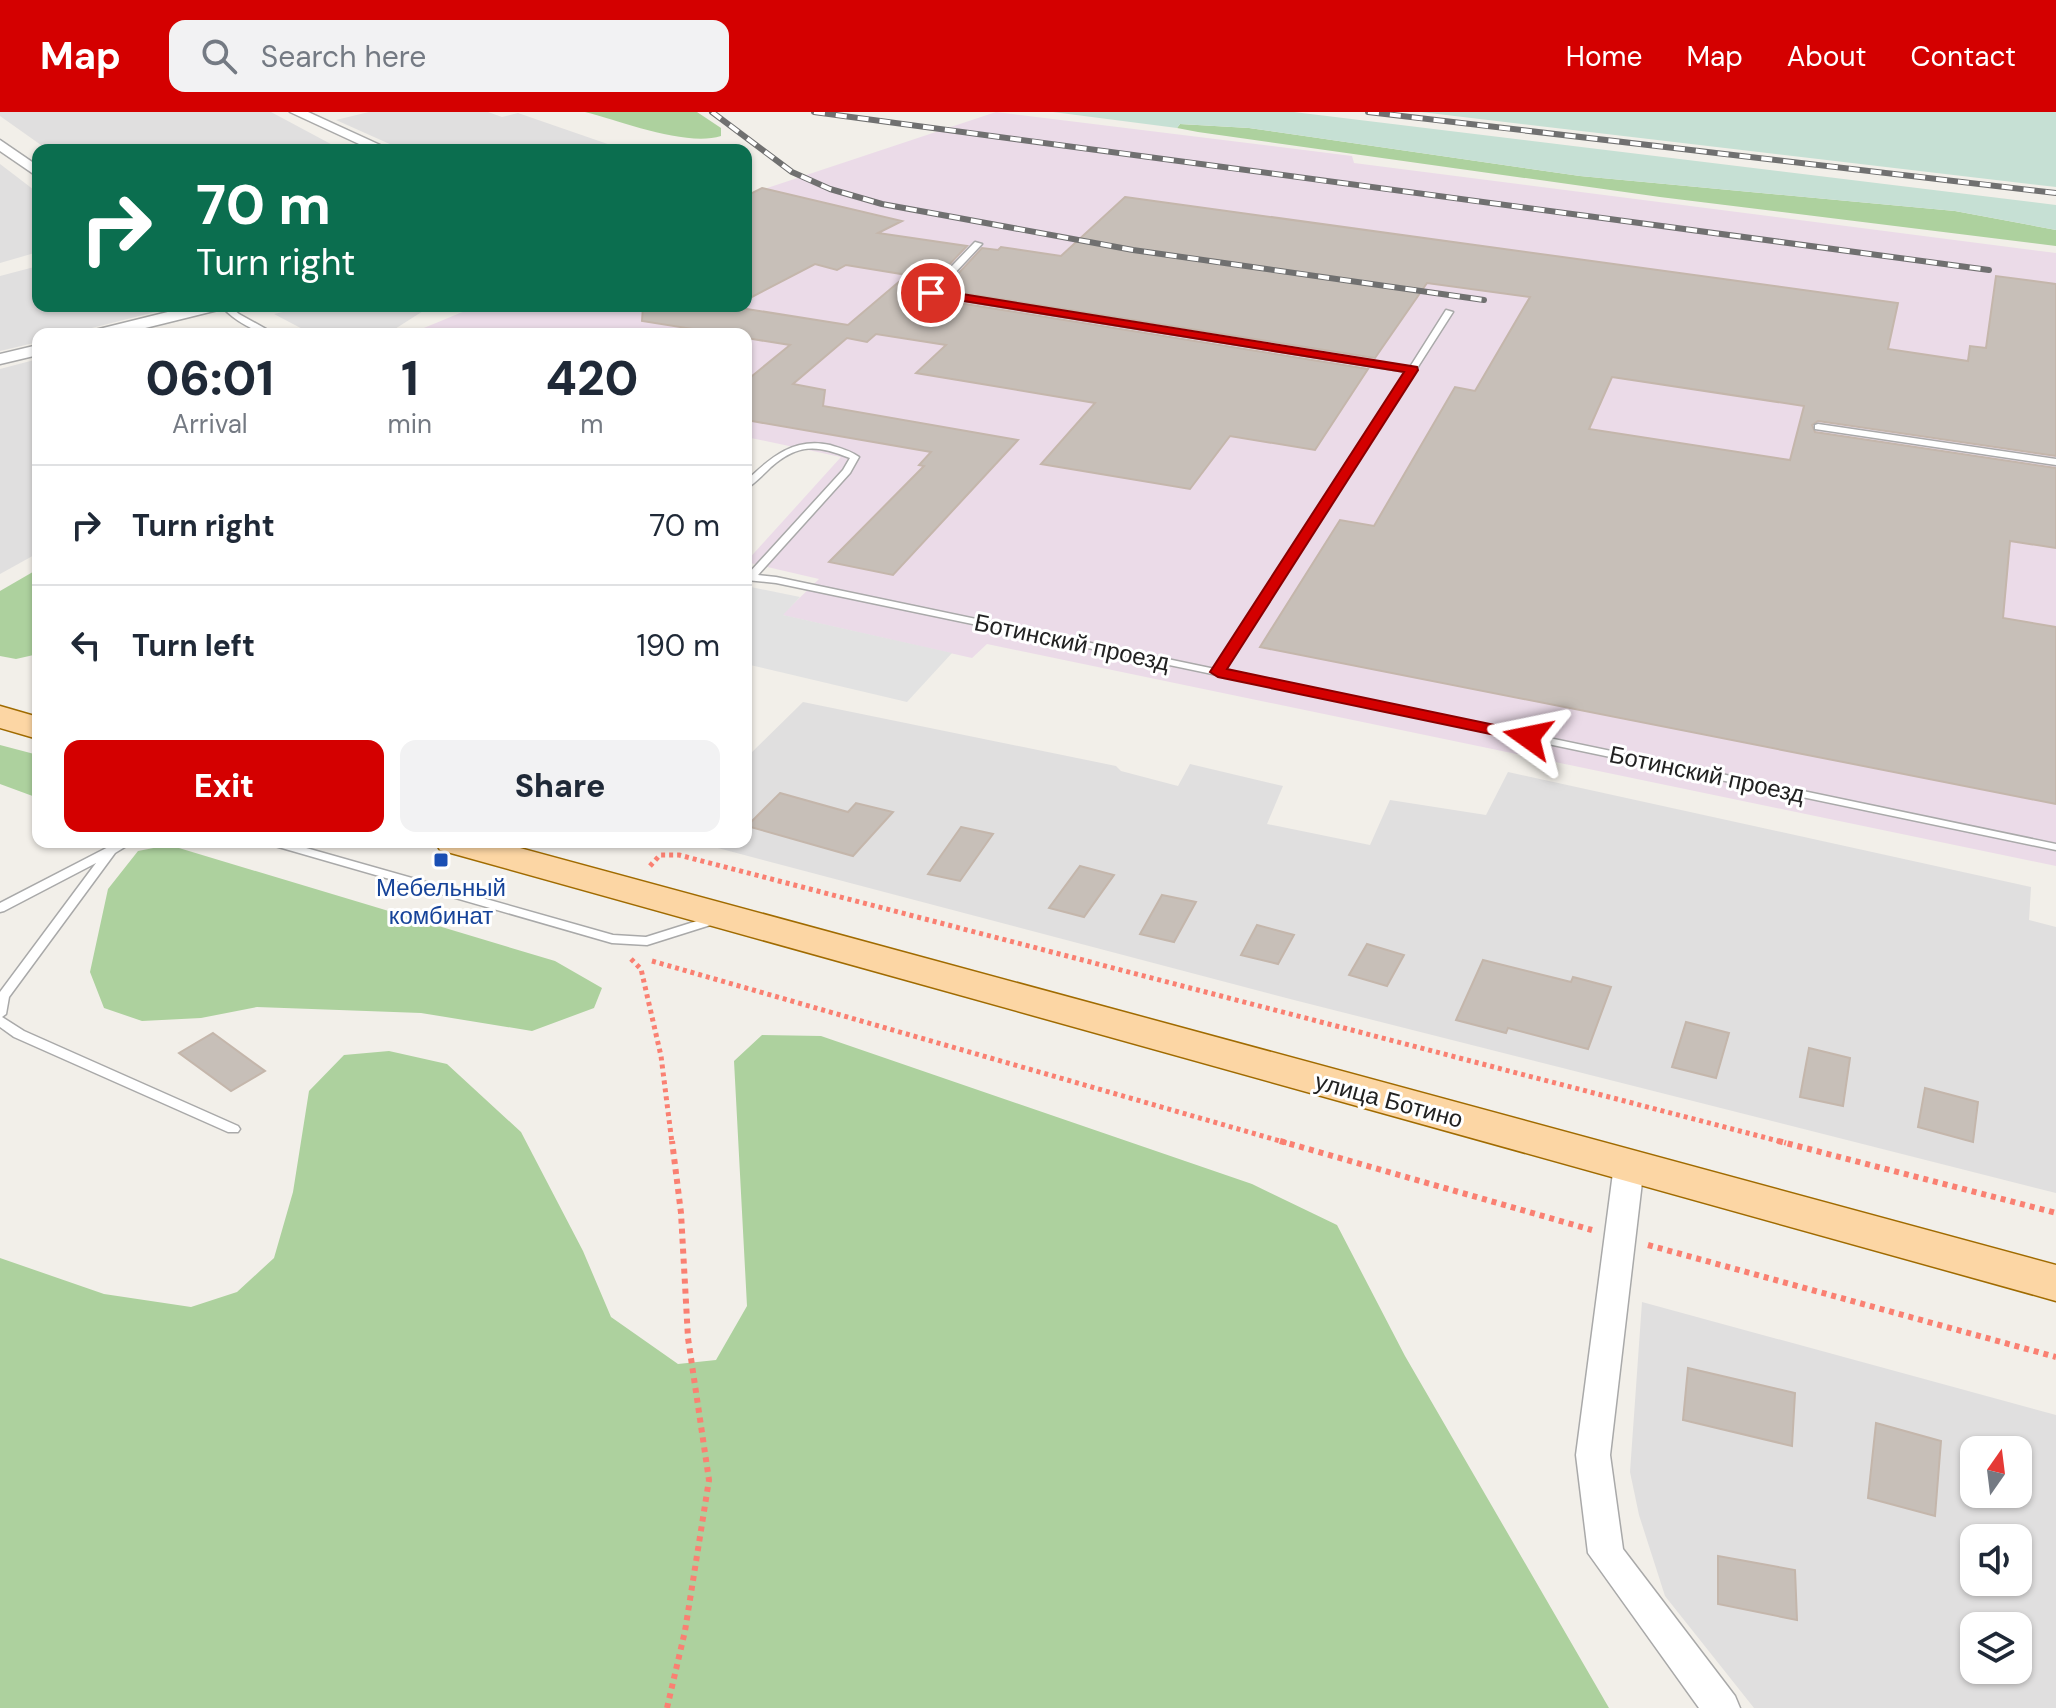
<!DOCTYPE html>
<meta charset="utf-8">
<style>
body{margin:0;font-family:"DM Sans",sans-serif;background:#f2f2f3;color:#1f2937;height:100vh;display:flex;flex-direction:column;font-size:30px;white-space:nowrap}
*{box-sizing:border-box;margin:0}
p{font-size:26px;color:#747a83}
.icon{flex:none;width:44px;height:44px;fill:none;stroke:currentColor;stroke-width:2;stroke-linecap:round;stroke-linejoin:round}
.map{position:relative;flex:1;overflow:hidden}
.sheet{position:absolute;left:32px;top:216px;width:720px;height:520px;display:flex;flex-direction:column;background:#fff;border-radius:16px;box-shadow:0 2px 6px #0004}
.sheet>*{flex:none}
.top-card{position:absolute;left:32px;top:32px;width:720px;height:168px;border-radius:16px;box-shadow:0 2px 6px #0004;background:#0b6e4f;color:#fff;overflow:hidden}
.needle{width:52px;rotate:14deg}
.buttons{position:absolute;left:1960px;top:1324px;display:grid;gap:16px}
.buttons a{display:grid;place-items:center;width:72px;height:72px;border-radius:16px;background:#fff;box-shadow:0 2px 6px #0004;font-size:40px}
.pin{position:absolute;display:grid;place-items:center;width:68px;height:68px;color:#fff;margin:-34px;border:4px solid #fff;border-radius:50%;box-shadow:0 2px 8px #0007}
.me{position:absolute;width:88px;margin:-44px;rotate:282deg;stroke-linejoin:round;filter:drop-shadow(0 0 6px #0008)}
.turn{display:flex;align-items:center;gap:28px;height:168px;padding:0 32px;font-size:36px}
.turn .icon{width:104px;height:104px;stroke-width:2.5}
.turn b{display:block;font-size:56px;line-height:68px}
.eta{display:flex;justify-content:space-evenly;align-items:center;height:136px;text-align:center}
.eta b{font-size:48px;font-weight:800;line-height:56px}
.primary-button{display:flex;gap:16px;margin-top:auto;padding:16px 32px}
.primary-button a{flex:1;height:92px;border-radius:16px;background:#d40000;color:#fff;font-size:32px;font-weight:800;line-height:92px;text-align:center}
.primary-button a+a{background:#f2f2f3;color:#1f2937}
ul{padding:0;list-style:none}
li{display:flex;align-items:center;gap:24px;height:120px;padding:0 32px;border-top:2px solid #e0e1e3}
li div{flex:1}
li b{display:block;font-size:30px}
li em{font-style:normal}
header{display:flex;align-items:center;gap:48px;box-sizing:border-box;height:112px;padding:0 40px;background:#d40000;color:#fff}
header strong{font-size:38px}
nav{display:flex;gap:44px;margin-inline-start:auto;font-size:28px}
.search{width:560px;height:72px;background:#f2f2f3;display:flex;align-items:center;gap:20px;box-sizing:border-box;padding:0 28px;border-radius:16px;color:#747a83;font-size:30px}
.map>svg:first-child{display:block}
.residential{fill:#e0dfdf;fill-rule:evenodd}
.industrial{fill:#ebdbe8}
.forest{fill:#add19e}
.wetland{fill:#c6e0d4}
.parking{fill:#e2e2e2}
.building{fill:#c7bfb8;stroke:#c4b6ab;stroke-width:2;fill-rule:evenodd}
.lines{fill:none;stroke-linecap:round;stroke-linejoin:round}
.service-casing{stroke:#a9a9a9;stroke-width:3}
.minor-casing{stroke:#a9a9a9;stroke-width:3}
.primary-casing{stroke:#a06b00;stroke-width:3}
.path-far1{stroke:#fa8072;stroke-width:5;stroke-dasharray:4 4;stroke-linecap:butt}
.path{stroke:#fa8072;stroke-width:6;stroke-dasharray:5 5;stroke-linecap:butt}
.service{fill:#fff;fill-rule:evenodd}
.minor{fill:#fff;fill-rule:evenodd}
.primary{fill:#fcd6a4;fill-rule:evenodd}
.rail-casing{stroke:#707070;stroke-width:6}
.rail{stroke:#fff;stroke-width:4;stroke-dasharray:11;stroke-linecap:butt}
.route{fill:#d40000;stroke:#8a0000;stroke-width:2}
.transit-dot{fill:#1a4fb4;stroke:#fff;stroke-width:3}
.labels{text-anchor:middle;dominant-baseline:central;stroke-width:6;stroke-linejoin:round;paint-order:stroke}
.street-label{font-size:24px;fill:#222;stroke:#fff}
.transit-label{font-size:24px;fill:#164399;stroke:#fff}
</style>
<header>
<strong>Map</strong>
<div class="search"><svg class="icon" aria-label="search" viewBox="0 0 24 24"><circle cx="10" cy="10" r="6"/><path d="M15 15l6 6"/></svg>Search here</div>
<nav><a>Home</a><a>Map</a><a>About</a><a>Contact</a></nav>
</header>
<div class="map">
<svg width="2056" height="1596" viewBox="0 0 2056 1596">
<rect width="100%" height="100%" fill="#f2efe9"/>
<g class="residential">
<polygon points="0,0 271,0 342,38 48,38 0,4"/>
<polygon points="369,0 488,0 502,5 518,1 625,38 403,38 336,8"/>
<polygon points="0,52 38,81 38,140 0,151"/>
<polygon points="38,154 38,194 163,194 167,197 68,222 38,222 38,230 0,239 0,164"/>
<polygon points="309,194 431,194 387,222 312,222 274,202"/>
<polygon points="38,247 38,441 0,462 0,257"/>
<polygon points="803,590 1116,654 1121,659 1178,674 1190,652 1283,674 1267,712 1370,733 1390,688 1486,703 1508,660 2031,775 2029,808 2056,815 2056,1081 1294,888 695,730 746,730 746,646"/>
<path d="M1642 1190 2056 1303V1596H1754L1665 1484 1639 1403 1630 1360ZM1974 1338H2018V1382H1974ZM1974 1426H2018V1470H1974ZM1974 1514H2018V1558H1974Z"/>
</g>
<polygon class="industrial" points="996,0 1352,44 1354,51 2056,141 2056,754 987,532 972,546 782,503 819,467 746,450 841,345 746,325 746,222 443,222 419,218 477,194 746,194 746,83"/>
<g class="forest">
<path d="M585 0H697L721 16V24C686 35 621 9 585 0Z"/>
<polygon points="1180,12 1249,16 1580,64 1955,99 2056,118 2056,134 1660,85 1198,20 1177,16"/>
<polygon points="38,457 38,542 16,547 0,544 0,479"/>
<polygon points="0,633 38,643 38,686 0,672"/>
<polygon points="169,733 555,849 602,876 594,896 532,919 421,901 257,895 201,906 142,909 104,896 90,860 108,777 138,739"/>
<polygon points="762,923 821,924 1252,1072 1337,1113 1405,1244 1609,1596 0,1596 0,1146 104,1182 191,1195 237,1180 274,1146 293,1080 309,979 344,943 389,939 447,952 521,1020 583,1139 611,1205 678,1252 716,1248 747,1194 734,949"/>
</g>
<g class="wetland">
<polygon points="1053,0 1294,0 2056,93 2056,118 1955,99 1580,64 1249,16 1180,12 1177,16"/>
<polygon points="1421,0 2056,0 2056,75"/>
</g>
<polygon class="parking" points="746,474 800,485 783,503 952,541 907,590 746,552"/>
<g class="building">
<polygon points="762,76 902,109 878,121 967,134 926,177 928,186 1368,257 1315,338 1230,324 1190,377 1041,352 1095,291 916,261 946,233 876,222 867,230 847,226 793,272 825,278 823,294 1018,328 893,463 829,450 924,354 919,353 931,340 746,308 746,269 790,233 746,226 746,222 724,222 642,209 643,194 728,194 848,213 907,163 846,153 837,158 815,152 746,188 746,84"/>
<path d="M1125 85 1898 191 1888 237 1968 249 1970 234 1986 236 1996 164 2056 172V344L1818 309 1812 313 1815 320 2056 356V436L2010 429 2003 506 2056 515V692L1260 535 1340 408 1374 414 1455 275 1475 279 1530 185 1427 171 1375 246 943 178 982 136 998 138 1001 135 1061 144ZM1612 265 1804 294 1790 348 1589 317Z"/>
<polygon points="780,681 848,700 856,691 893,700 853,744 747,714"/>
<polygon points="961,715 993,722 960,769 928,762"/>
<polygon points="1080,754 1114,763 1084,805 1049,796"/>
<polygon points="1162,783 1196,790 1174,830 1140,822"/>
<polygon points="1257,813 1294,823 1278,852 1241,843"/>
<polygon points="1367,832 1404,843 1387,874 1349,863"/>
<polygon points="1483,848 1571,870 1573,865 1611,875 1588,937 1508,916 1506,921 1456,908"/>
<polygon points="1686,910 1729,921 1716,966 1672,955"/>
<polygon points="213,921 265,959 231,979 179,941"/>
<polygon points="1809,936 1850,946 1843,994 1800,985"/>
<polygon points="1925,976 1978,990 1973,1030 1918,1015"/>
<polygon points="1688,1256 1795,1281 1792,1334 1683,1308"/>
<polygon points="1876,1311 1941,1329 1935,1404 1868,1386"/>
<polygon points="1718,1444 1795,1458 1797,1508 1718,1492"/>
</g>
<g class="lines">
<g class="service-casing">
<g id="service">
<path d="M975 130 982 132 937 180 1410 255 1446 198 1453 200 1224 558 2056 732V738L776 471 746 468V462H748L843 358 850 346C817 333 799 331 771 355 763 363 755 371 746 377V369C771 345 794 325 830 333 840 336 851 339 859 345L850 361 758 463 776 465 1215 557 1407 260 928 183V179Z"/>
<path d="M221 194H229L239 202 275 222C256 222 234 208 221 194Z"/>
<polygon points="1818,312 2056,347 2056,353 1815,317 1815,313"/>
<polygon points="118,730 133,730 115,741 9,885 6,902 2,905 24,919 238,1014 240,1017 238,1020 228,1020 14,925 0,915 0,880 96,751 4,799 0,800 0,791"/>
<polygon points="266,730 285,730 613,823 646,825 716,803 722,807 720,810 647,833 612,831 268,732"/>
</g>
</g>
<g class="minor-casing">
<g id="minor">
<polygon points="290,0 308,0 391,38 372,38"/>
<polygon points="0,28 38,54 38,65 0,39"/>
<polygon points="192,194 220,194 218,198 121,222 93,222 95,218"/>
<polygon points="38,233 38,243 0,252 0,242"/>
<polygon points="1629,1043 1640,1046 1644,1053 1610,1343 1623,1437 1735,1584 1740,1596 1699,1596 1588,1441 1576,1343 1614,1053 1618,1046"/>
</g>
</g>
<g class="primary-casing">
<g id="primary">
<polygon points="0,594 38,605 38,627 0,616"/>
<polygon points="435,730 498,730 2056,1153 2056,1189 440,738"/>
</g>
</g>
<g class="path-far1">
<polyline points="650,754 660,743 679,743 1786,1031"/>
<polyline points="631,847 641,857 661,944 672,1031"/>
<polyline points="652,849 1287,1031"/>
</g>
<g class="path">
<polyline points="1280,1029 1592,1118"/>
<polyline points="1778,1029 2056,1101"/>
<polyline points="1648,1133 2056,1245"/>
<polyline points="667,1596 685,1519 709,1368 688,1226 681,1101 672,1029"/>
</g>
<use href="#service" class="service"/>
<use href="#minor" class="minor"/>
<use href="#primary" class="primary"/>
<g class="rail-casing">
<g id="rail">
<polyline points="712,0 792,60 830,77 882,92 1133,138 1484,188"/>
<polyline points="814,0 1989,158"/>
<polyline points="1368,0 2056,81"/>
</g>
</g>
<use href="#rail" class="rail"/>
</g>
<polygon class="route" points="931,177 1417,255 1418,258 1227,557 1528,620 1536,625 1534,628 1528,630 1218,565 1210,560 1404,260 927,183 925,181"/>
<rect class="transit-dot" x="433" y="740" width="16" height="16" rx="4"/>
<g class="labels">
<g class="street-label">
<text transform="translate(1072 530) rotate(12)">Ботинский проезд</text>
<text transform="translate(1707 662) rotate(12)">Ботинский проезд</text>
<text transform="translate(1389 988) rotate(15)">улица Ботино</text>
</g>
<g class="transit-label">
<text x="441" y="775">Мебельный<tspan x="441" dy="28">комбинат</tspan></text>
</g>
</g>
</svg>
<div class="buttons">
<a><svg class="needle" viewBox="-14 -14 28 28"><path d="M0-13l5 13h-10z" fill="#e53935"/><path d="M0 13l5-13h-10z" fill="#747a83"/></svg></a>
<a><svg class="icon" aria-label="sound" viewBox="0 0 24 24"><path d="M4 9h4l5-4v14l-5-4H4zM17 9q2 3 0 6"/></svg></a>
<a><svg class="icon" aria-label="layers" viewBox="0 0 24 24"><path d="M12 4l9 5-9 5-9-5zM3 14l9 5 9-5"/></svg></a>
</div>
<div class="pin" style="left:931px;top:181px;background:#d93025"><svg class="icon" aria-label="arrive" viewBox="0 0 24 24"><path d="M6 21V4h12l-3 4 3 4H6"/></svg></div>
<svg class="me" style="left:1528px;top:625px" viewBox="-20 -20 40 40"><path d="M0-17L14 15 0 8-14 15z" fill="#d40000" stroke="#fff" stroke-width="4"/></svg>
<div class="top-card">
<div class="turn"><svg class="icon" aria-label="right" viewBox="0 0 24 24"><path d="M7 20v-9h11M14 6l5 5-5 5"/></svg><div><b>70 m</b>Turn right</div></div>
</div>
<section class="sheet">
<div class="eta">
<div><b>06:01</b><p>Arrival</p></div>
<div><b>1</b><p>min</p></div>
<div><b>420</b><p>m</p></div>
</div>
<ul>
<li><svg class="icon" aria-label="right" viewBox="0 0 24 24"><path d="M7 20v-9h11M14 6l5 5-5 5"/></svg><div><b>Turn right</b></div><em>70 m</em></li>
<li><svg class="icon" aria-label="left" viewBox="0 0 24 24"><path d="M17 20v-9H6M10 6l-5 5 5 5"/></svg><div><b>Turn left</b></div><em>190 m</em></li>
</ul>
<div class="primary-button"><a>Exit</a><a>Share</a></div>
</section>
</div>
